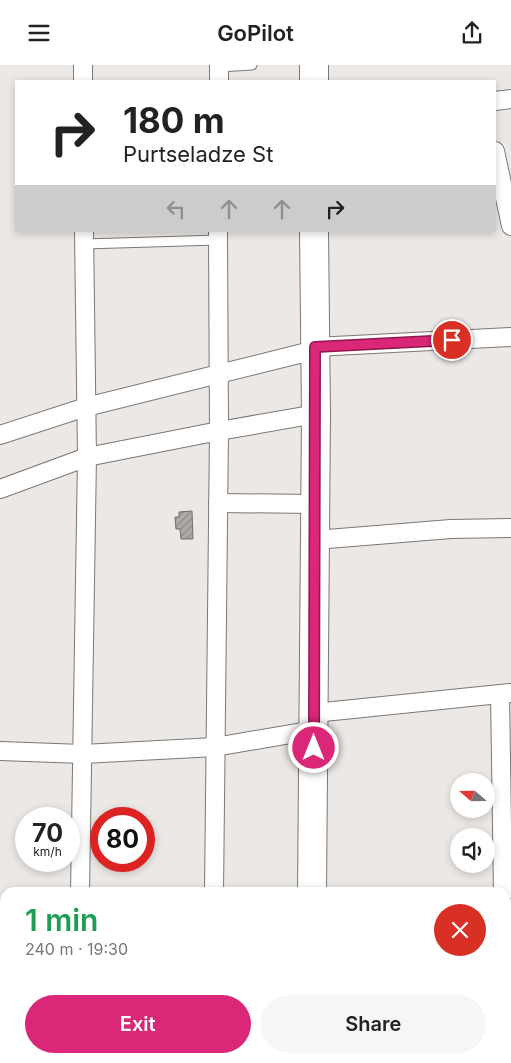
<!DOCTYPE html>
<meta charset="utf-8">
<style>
body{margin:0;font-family:Inter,sans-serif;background:#f6f6f6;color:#222;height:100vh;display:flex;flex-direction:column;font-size:19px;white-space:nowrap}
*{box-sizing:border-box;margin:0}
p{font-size:16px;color:#767676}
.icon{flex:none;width:28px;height:28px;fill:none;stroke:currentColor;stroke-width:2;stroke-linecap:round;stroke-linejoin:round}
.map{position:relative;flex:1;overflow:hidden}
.side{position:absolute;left:0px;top:822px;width:511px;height:176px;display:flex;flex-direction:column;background:#fff;border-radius:15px 15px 0 0;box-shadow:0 2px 8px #0003}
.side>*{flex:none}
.banner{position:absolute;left:15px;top:15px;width:481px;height:152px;border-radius:0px;box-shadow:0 2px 8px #0003;background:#fff;color:#222;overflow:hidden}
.needle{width:32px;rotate:290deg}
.controls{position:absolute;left:450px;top:708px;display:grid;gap:10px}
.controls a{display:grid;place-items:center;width:45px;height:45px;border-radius:50%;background:#fff;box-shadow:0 2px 8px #0003;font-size:25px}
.speed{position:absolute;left:15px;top:742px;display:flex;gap:10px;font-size:25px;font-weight:700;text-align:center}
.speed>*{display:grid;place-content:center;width:65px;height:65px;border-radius:50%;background:#fff;box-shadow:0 2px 8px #0003;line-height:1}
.speed small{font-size:12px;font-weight:400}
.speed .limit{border:8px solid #d22;background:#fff;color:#111}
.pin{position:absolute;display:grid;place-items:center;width:42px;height:42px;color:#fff;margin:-21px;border:2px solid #fff;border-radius:50%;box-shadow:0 1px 5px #0007}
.me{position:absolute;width:55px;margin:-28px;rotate:0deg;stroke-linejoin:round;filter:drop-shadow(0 0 4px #0008)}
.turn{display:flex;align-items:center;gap:18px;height:105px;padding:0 25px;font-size:22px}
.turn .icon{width:65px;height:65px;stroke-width:2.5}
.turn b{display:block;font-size:35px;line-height:42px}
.lanes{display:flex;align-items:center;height:48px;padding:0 25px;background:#0003;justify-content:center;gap:25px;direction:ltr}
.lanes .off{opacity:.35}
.round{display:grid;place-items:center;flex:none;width:52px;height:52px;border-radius:26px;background:#f6f6f6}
.summary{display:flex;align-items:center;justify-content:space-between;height:85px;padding:0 25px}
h1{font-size:30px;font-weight:600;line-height:38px;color:#1e9e55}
.action{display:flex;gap:10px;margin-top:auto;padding:10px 25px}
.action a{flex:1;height:58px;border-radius:30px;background:#db2777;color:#fff;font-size:20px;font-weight:600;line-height:58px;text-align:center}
.action a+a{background:#f6f6f6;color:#222}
header{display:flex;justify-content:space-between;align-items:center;height:65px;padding:0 25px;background:#fff;font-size:22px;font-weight:600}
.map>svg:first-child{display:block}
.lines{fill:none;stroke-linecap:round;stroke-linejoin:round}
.canal{stroke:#95cff7;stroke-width:16}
.building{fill:url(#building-hatch);stroke:#726f6c}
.lane-casing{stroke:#7b7875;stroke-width:11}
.street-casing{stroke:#7b7875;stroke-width:20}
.highway-casing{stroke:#7b7875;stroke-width:30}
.path{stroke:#8b8986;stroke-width:2.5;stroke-dasharray:2.5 4;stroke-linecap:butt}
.lane{stroke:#fff;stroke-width:9}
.street{stroke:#fff;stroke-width:18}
.highway{stroke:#fff;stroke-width:28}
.route-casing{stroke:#8e194d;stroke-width:12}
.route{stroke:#db2777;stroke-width:9}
</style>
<header><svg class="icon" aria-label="menu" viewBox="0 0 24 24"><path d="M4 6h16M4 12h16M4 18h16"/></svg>GoPilot<svg class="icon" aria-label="share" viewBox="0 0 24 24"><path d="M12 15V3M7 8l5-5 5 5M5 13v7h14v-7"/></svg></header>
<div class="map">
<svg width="511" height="998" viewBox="0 0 511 998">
<defs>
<pattern id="building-hatch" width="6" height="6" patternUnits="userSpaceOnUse" patternTransform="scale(1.25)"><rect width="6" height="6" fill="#adaaa7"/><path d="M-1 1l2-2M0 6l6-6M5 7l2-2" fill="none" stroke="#8d8b88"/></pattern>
</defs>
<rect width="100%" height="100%" fill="#ece8e5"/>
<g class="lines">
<g class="canal">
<polyline points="506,882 511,877"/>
<polyline points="408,998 411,994"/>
</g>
</g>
<polygon class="building" points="192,446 193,474 181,474 180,464 176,464 175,452 179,452 179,447"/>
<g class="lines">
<g class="lane-casing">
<g id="lane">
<polyline points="219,2 252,0"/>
<polyline points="84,179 218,175"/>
</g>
</g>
<g class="street-casing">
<g id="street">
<polyline points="83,0 83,16"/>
<polyline points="219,16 219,0"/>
<polyline points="495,36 511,34"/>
<polyline points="495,86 511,161"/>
<polyline points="315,282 511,272"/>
<polyline points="0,370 86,342 315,285"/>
<polyline points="0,424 87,392 219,366 316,349"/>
<polyline points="218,438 315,439"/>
<polyline points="315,475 451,464 511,463"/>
<polyline points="500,629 503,828"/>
<polyline points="314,648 510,628"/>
<polyline points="0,686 83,689 215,682 314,665"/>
<polyline points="80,828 87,392 84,166"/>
<polyline points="214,828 219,366 218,166"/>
<polyline points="511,900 508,904 511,914"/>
<polyline points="76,998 76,994"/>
<polyline points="209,998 210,994"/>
<polyline points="386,998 389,994"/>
</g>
</g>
<g class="highway-casing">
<g id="highway">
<polyline points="314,16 314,0"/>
<polyline points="312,828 316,349 314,166"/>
<polyline points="310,998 310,994"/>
</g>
</g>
<g class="path">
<polyline points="506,855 511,850"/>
<polyline points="422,998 426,994"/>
</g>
<use href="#lane" class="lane"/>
<use href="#street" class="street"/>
<use href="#highway" class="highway"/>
</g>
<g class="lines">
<g class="route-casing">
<polyline id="route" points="314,683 315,282 452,275"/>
</g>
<use href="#route" class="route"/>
</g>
</svg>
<div class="controls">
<a><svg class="needle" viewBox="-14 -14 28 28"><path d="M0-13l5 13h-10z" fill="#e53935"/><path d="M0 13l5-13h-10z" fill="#767676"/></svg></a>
<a><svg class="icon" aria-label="sound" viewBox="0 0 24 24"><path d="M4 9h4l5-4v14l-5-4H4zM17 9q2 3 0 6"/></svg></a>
</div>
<div class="speed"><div>70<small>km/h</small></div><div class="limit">80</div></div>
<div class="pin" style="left:452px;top:275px;background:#d93025"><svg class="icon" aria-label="arrive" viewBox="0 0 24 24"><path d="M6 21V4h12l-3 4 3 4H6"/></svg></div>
<svg class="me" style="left:314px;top:683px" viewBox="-20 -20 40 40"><circle r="17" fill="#db2777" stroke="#fff" stroke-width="3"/><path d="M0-11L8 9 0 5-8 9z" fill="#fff"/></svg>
<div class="banner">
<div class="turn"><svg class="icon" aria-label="right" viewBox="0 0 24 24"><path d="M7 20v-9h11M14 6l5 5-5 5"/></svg><div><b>180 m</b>Purtseladze St</div></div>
<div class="lanes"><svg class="icon off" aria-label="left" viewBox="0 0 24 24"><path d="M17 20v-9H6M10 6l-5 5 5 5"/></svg><svg class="icon off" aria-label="ahead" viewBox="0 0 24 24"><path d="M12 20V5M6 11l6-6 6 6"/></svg><svg class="icon off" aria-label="ahead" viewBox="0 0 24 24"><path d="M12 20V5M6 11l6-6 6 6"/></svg><svg class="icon" aria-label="right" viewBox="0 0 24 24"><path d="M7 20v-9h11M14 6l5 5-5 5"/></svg></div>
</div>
<section class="side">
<div class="summary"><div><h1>1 min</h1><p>240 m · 19:30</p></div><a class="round" style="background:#d93025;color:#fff"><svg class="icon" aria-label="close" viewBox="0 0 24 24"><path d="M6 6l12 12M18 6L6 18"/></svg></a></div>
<div class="action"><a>Exit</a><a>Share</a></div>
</section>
</div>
